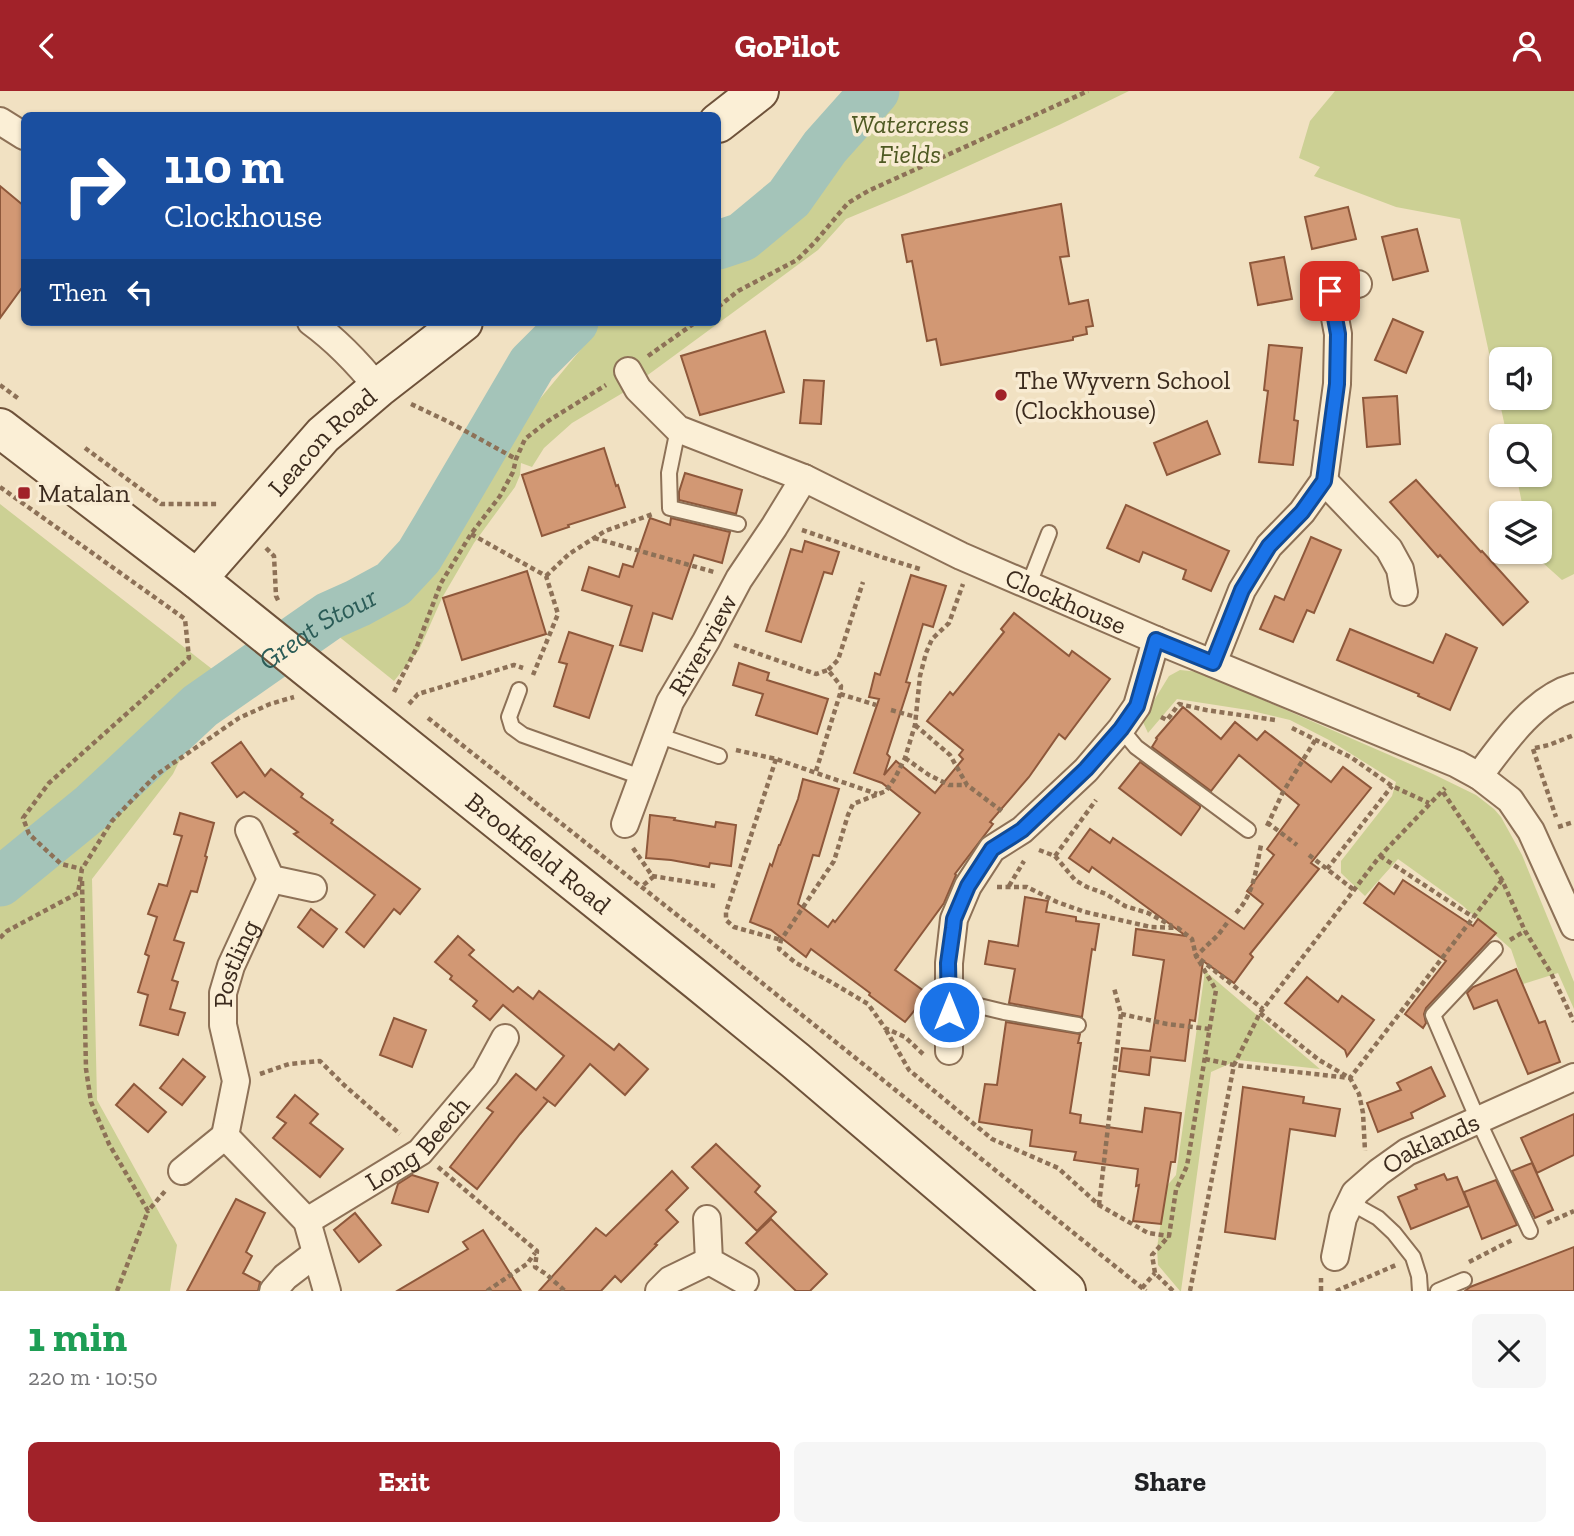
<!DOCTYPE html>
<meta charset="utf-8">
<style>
body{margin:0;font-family:"Zilla Slab",serif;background:#f6f6f6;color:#202124;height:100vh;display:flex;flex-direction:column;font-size:26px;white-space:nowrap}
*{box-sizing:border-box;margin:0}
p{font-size:23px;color:#757577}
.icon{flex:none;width:38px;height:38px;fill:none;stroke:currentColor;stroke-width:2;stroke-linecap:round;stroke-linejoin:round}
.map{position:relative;height:1200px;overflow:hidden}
.drawer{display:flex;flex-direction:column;background:#fff;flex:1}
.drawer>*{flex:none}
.banner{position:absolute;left:21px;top:21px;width:700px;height:214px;border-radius:10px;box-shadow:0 2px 5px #0004;background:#1a4fa0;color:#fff;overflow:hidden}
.tools{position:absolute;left:1489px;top:256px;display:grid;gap:14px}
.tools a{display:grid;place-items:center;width:63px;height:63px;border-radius:10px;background:#fff;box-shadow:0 2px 5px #0004;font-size:35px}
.pin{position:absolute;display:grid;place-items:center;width:60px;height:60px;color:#fff;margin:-30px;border-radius:14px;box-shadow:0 4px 10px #0006}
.me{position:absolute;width:77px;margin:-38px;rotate:0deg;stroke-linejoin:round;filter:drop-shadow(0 0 5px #0008)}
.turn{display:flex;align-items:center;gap:24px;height:147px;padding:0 28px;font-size:32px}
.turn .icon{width:91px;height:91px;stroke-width:2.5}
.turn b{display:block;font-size:49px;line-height:60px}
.then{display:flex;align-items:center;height:66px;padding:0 28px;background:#0003;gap:14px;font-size:26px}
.round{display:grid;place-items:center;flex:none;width:74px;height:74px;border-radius:10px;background:#f6f6f6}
.headline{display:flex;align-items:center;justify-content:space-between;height:119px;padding:0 28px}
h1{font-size:42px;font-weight:700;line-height:52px;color:#1e9e55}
.action{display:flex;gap:14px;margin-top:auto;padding:14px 28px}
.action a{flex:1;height:80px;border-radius:10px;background:#a12229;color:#fff;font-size:28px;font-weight:700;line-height:80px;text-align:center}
.action a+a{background:#f6f6f6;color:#202124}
header{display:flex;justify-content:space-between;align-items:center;height:91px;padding:0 28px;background:#a12229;color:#fff;font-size:32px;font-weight:700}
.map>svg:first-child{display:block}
.green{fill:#ccd094;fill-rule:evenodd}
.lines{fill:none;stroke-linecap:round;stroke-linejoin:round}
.river{stroke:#a4c4b9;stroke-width:49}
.building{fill:#d29874;stroke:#8e583b;stroke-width:2}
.lane-casing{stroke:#8d7157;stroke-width:18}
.street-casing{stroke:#8d7157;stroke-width:30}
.secondary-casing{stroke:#6e523a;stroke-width:42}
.path{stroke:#8d7157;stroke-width:4.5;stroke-dasharray:5 3.5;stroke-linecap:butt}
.lane{stroke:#fbefd6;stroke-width:14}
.street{stroke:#fbefd6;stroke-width:26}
.secondary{stroke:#fbefd6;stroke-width:38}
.route-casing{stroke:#114b97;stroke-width:18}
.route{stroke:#1a73e8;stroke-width:12}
.poi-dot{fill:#a12229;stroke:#f8ebd2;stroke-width:2.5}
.labels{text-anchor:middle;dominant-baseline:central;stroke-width:7;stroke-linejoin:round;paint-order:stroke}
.park-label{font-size:26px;font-style:italic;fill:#4e5922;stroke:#f8ebd2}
.poi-label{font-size:26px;fill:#3b2a1d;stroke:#f8ebd2;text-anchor:start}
.street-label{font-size:26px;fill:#3b2a1d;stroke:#f8ebd2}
.water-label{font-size:28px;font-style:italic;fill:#2b5c57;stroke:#f8ebd2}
</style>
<header><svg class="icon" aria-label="back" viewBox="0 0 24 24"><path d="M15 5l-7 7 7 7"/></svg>GoPilot<svg class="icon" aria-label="person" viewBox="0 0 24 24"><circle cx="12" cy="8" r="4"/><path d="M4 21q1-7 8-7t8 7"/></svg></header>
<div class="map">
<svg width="1574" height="1200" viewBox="0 0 1574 1200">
<rect width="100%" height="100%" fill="#f1e1c2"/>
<g class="green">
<polygon points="894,0 1129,0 1059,34 906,103 846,128 818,159 626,300 572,332 544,357 532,376 521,372 520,384 515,396 474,452 442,507 419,559 394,590 337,544 353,540 369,533 385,522 416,493 431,472 491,367 587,251 591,231 718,231 718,174 763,151 806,113 845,48 877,12"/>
<path d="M1335 0H1574V483L1562 489 1533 463 1532 460H1540V422H1524L1516 383H1540V345H1507L1460 128 1396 116 1314 85 1320 76 1299 67 1310 30ZM1502 268H1540V306H1502Z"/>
<polygon points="0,413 221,585 173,683 92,788 97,1009 177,1154 170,1200 0,1200"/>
<polygon points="1180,579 1199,581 1433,683 1476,704 1494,718 1501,726 1522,764 1574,891 1574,918 1558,882 1523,893 1511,858 1462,814 1398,768 1365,805 1341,782 1341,770 1392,705 1396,691 1329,649 1290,629 1248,619 1177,608 1148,642 1142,629 1169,585"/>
<polygon points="1205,880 1320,978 1238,969 1211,981 1181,1200 1180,1200 1158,1174 1157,1157 1166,1096 1176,1084"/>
</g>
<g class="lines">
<g class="river">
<polyline points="718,154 742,146 789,107 825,56 875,0"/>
<path id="s1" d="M0 791 93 715 200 615 329 525 358 512 393 493 419 465 437 435 532 273 574 231"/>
</g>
</g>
<g class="building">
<polygon points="0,95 24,115 24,194 0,227"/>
<polygon points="1061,113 1069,165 1060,166 1069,213 1088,209 1093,235 1086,236 1087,243 1073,246 1073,249 941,274 936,248 927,250 912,170 907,171 902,144"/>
<polygon points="1348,116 1356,148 1312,158 1305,126"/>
<polygon points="1417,138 1428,180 1393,189 1382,146"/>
<polygon points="1284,166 1292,208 1258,214 1250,172"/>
<polygon points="1393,228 1423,241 1406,282 1375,269"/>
<polygon points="765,240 784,301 700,324 681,265"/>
<polygon points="1269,254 1302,257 1294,329 1298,330 1293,374 1259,371 1268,300 1264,299"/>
<polygon points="804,289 824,290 821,333 800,332"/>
<polygon points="1397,305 1400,353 1367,356 1363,307"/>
<polygon points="1207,330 1220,363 1167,384 1154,352"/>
<polygon points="604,357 616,395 618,394 625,416 568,434 569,436 542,445 522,384"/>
<polygon points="685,382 742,399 736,423 679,409 679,401"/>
<polygon points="1416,389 1481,461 1482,460 1528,511 1503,534 1440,464 1438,466 1390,411"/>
<polygon points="1126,414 1229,460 1211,500 1183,488 1186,479 1143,461 1139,471 1107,457"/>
<polygon points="650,427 670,434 671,427 730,441 722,472 694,464 672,528 653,522 642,560 620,554 632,515 582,499 589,476 619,486 623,473 633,476"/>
<polygon points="1311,446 1341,459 1314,522 1307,519 1293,551 1260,538 1275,505 1284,509"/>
<polygon points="805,450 839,461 832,483 824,481 801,551 766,540 791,458 802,461"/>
<polygon points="527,480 546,543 462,569 443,507"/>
<polygon points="911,484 946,495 933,536 923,533 906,591 910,592 887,663 890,666 884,684 896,670 935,702 963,668 959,664 963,659 927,630 950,601 953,604 1004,541 1001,538 1014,522 1069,565 1072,560 1110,588 1065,648 1059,643 1029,686 990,731 993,733 955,783 956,784 944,812 895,879 928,903 905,931 869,904 870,902 811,858 806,866 771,839 750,831 770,773 772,775 779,754 780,754 798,708 803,688 839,698 819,765 813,764 798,813 828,836 833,829 835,831 920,722 882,692 854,682 879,608 869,606 875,582 880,584"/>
<polygon points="1350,538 1433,572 1446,543 1477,557 1450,619 1418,605 1419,603 1337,569"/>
<polygon points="569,541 613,555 589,627 554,615 567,573 559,571"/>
<polygon points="739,572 769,582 767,589 828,608 817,643 756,624 763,603 733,594"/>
<polygon points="1183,616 1221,648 1235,631 1257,649 1265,640 1331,691 1343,676 1371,697 1311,772 1319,778 1250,863 1253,866 1234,892 1203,870 1195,930 1190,929 1185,970 1151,966 1149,984 1119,980 1122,957 1150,960 1164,869 1133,864 1136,838 1186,845 1092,776 1089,781 1069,767 1090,738 1110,752 1113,747 1244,838 1263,813 1247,800 1274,764 1267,758 1299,714 1239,664 1211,700 1152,656 1157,648 1156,647"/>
<polygon points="241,651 265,685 271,678 303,703 301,706 333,729 331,732 420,798 400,823 394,818 364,856 346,841 375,804 294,743 298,741 244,701 237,706 212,672"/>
<polygon points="1140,671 1200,715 1200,717 1181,744 1119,697"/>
<polygon points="180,722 214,732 205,765 207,766 197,801 191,800 174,849 184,852 172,889 178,891 170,918 185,922 178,944 140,934 148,904 138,901 149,865 145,863 157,826 148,823 159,793 167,795 182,745 174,743"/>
<polygon points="650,724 675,727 674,729 715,736 716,731 736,734 731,775 710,772 709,776 671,769 646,767"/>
<polygon points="1403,789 1473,835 1478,828 1496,842 1426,917 1424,923 1426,932 1423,937 1405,923 1446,870 1364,812 1379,792 1394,803"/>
<polygon points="1025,806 1048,810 1046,821 1076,826 1076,830 1099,833 1095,859 1092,858 1082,926 1009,912 1015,878 985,873 989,850 1018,855"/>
<polygon points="311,818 337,838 323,856 298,836"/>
<polygon points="458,845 474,859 469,864 513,901 518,896 533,908 539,900 614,959 619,953 648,978 625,1004 590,973 555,1015 543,1006 548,1010 520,1043 477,1098 450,1076 493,1021 487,1017 516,983 536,999 564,965 503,914 490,929 473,915 477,910 450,888 452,885 435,871"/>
<polygon points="1516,878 1539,932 1545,930 1560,971 1528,983 1497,909 1474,918 1467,902 1473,896"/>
<polygon points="1307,886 1338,911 1342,905 1374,929 1347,965 1345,959 1285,912"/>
<polygon points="394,927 426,939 412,976 380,964"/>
<polygon points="1006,931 1080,943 1078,952 1081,952 1070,1022 1081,1024 1080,1032 1142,1041 1145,1017 1181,1022 1175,1071 1171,1071 1161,1133 1133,1130 1139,1094 1136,1095 1138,1078 1074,1069 1076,1061 1030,1055 1032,1039 979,1031 985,993 997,994"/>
<polygon points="183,968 205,986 182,1014 160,997"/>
<polygon points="1431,976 1445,1005 1411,1022 1413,1027 1378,1041 1367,1012 1401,999 1397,992"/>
<polygon points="134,993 166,1021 148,1041 116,1014"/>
<polygon points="1243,996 1304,1006 1303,1012 1340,1018 1335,1045 1290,1038 1275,1148 1225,1141"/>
<polygon points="295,1004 318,1023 310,1032 343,1058 320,1086 273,1047 286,1032 277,1026"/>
<polygon points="1574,1023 1574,1064 1537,1082 1521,1047"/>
<polygon points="716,1053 760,1095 755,1101 776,1121 757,1140 692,1076"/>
<polygon points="1532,1072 1553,1119 1535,1127 1512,1080"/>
<polygon points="672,1080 688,1097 666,1119 678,1131 655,1153 657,1154 621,1191 615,1185 601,1200 539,1200 596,1137 606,1145"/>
<polygon points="1444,1083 1447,1089 1457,1086 1469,1115 1411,1138 1398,1106 1417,1098 1415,1094"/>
<polygon points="412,1084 438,1092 428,1121 392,1112 398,1093"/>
<polygon points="1496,1089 1517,1134 1482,1148 1464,1101"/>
<polygon points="236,1108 265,1122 246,1161 252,1165 243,1182 260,1191 258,1200 187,1200"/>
<polygon points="355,1122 381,1154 359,1171 334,1139"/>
<polygon points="771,1128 827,1183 810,1200 796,1200 746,1152"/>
<polygon points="483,1139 521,1200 397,1200 468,1158 463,1151"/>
<polygon points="1574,1156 1574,1200 1465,1200 1470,1196"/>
</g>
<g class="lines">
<g class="lane-casing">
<g id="lane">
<polyline points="678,338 669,382 670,417 738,433"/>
<polyline points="1029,493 1049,442"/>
<polyline points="519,599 509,626 512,636 523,644 641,686"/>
<polyline points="1121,638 1136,656 1248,739"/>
<polyline points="657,644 719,665"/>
<polyline points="1495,858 1433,924 1478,1029 1530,1140"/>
<polyline points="948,902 975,914 1004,921 1078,934"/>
<polyline points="1351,1112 1378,1127 1394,1142 1413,1166 1419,1185 1420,1200"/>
<polyline points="1438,1200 1464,1189"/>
</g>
</g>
<g class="street-casing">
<g id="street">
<polyline points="0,30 24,45"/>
<path d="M311 231C337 250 358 272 378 297"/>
<path id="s2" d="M628 280 638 298 678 338 804 387 961 465 1156 549 1457 673 1479 685 1510 709 1531 740 1574 835"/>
<polyline points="1324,390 1389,458 1400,478 1404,501"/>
<polyline points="1213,572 1242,499 1269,455 1302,421 1324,390 1337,293 1338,243 1330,200 1358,193"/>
<path d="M1479 685C1502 654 1534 607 1574 596"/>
<path id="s3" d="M625 733 670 611 706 550 739 488 774 436 804 387"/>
<polyline points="249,739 271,788 313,797"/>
<polyline points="949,960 949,872 954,828 968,795 992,758 1022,739 1086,679 1121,638 1137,615 1156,549"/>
<path id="s4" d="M225 1045 236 990 223 934V902L231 875 271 788"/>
<polyline points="225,1045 307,1130 327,1200"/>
<polyline points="182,1080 225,1045"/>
<polyline points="707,1128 709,1170 745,1190"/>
<path id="s5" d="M307 1130 420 1061 485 984 505 947"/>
<path id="s6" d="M1335 1166 1343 1127 1355 1102 1379 1081 1407 1061 1574 986"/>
<polyline points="273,1200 285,1186 315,1163"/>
<polyline points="659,1200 670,1189 709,1170"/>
</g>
</g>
<g class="secondary-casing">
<g id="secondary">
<polyline points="718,32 759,0"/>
<path id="s7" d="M0 337 197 488 698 890 796 970 1066 1200"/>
<path id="s8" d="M197 488 323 344 378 297 463 231"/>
</g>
</g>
<g class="path">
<polyline points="718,216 738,200 797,169 815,151 848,112 868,100 1088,0"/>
<polyline points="648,265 696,231"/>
<polyline points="0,294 19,308"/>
<polyline points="411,313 449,331 516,368"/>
<polyline points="85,357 161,413 219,413"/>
<polyline points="0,396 185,528 189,567 49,692 23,727 29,743 61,773 82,778"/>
<polyline points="802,439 881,466 923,479"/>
<polyline points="471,443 546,485 558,523 533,584"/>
<polyline points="594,447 714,481"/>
<polyline points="266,457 274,465 276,505 279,511"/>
<polyline points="546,485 569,463 605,440 653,423"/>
<polyline points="734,554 816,583 828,579 841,595 840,603 816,680"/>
<polyline points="828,579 838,569 863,491"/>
<polyline points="394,601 416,558 441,492 471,443 500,405 513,381 516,368 525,348 548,330 606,294"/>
<polyline points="840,603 876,614"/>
<polyline points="409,613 418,603 514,574 523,577"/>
<polyline points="891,619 916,626"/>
<polyline points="1161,626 1167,629 1179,613 1206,619 1275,629"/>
<polyline points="428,627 696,839 1146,1200"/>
<polyline points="915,634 950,664 967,694 1003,721"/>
<polyline points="1292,637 1352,667 1392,695 1429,712"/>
<polyline points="1535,657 1549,654 1574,644"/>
<polyline points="1533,658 1556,726"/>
<polyline points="736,659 776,668 877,703"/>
<polyline points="905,667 929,684 949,694 967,694"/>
<polyline points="776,668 726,821 726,829 734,836 781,849"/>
<polyline points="1443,701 1502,789 1525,840 1551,882 1574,931"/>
<polyline points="1267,732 1268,732 1297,754"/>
<polyline points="1267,735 1283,701 1316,648"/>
<polyline points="1558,736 1574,731"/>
<polyline points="633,757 653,786 641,796"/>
<polyline points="1039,759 1055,765 1075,789 1087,796 1106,803 1125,815 1148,822 1172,835"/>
<polyline points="1309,764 1354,799"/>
<polyline points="1055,765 1096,709"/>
<polyline points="1380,765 1473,826"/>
<polyline points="1327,778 1392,695"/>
<polyline points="652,785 715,795"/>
<polyline points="82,790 86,978 91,1011 109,1053 148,1120 166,1099"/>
<polyline points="1009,795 1024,770"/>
<polyline points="997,796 1027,796 1057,811 1085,821 1151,836 1178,837 1192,848 1196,865 1216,899 1187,1075 1176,1099 1169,1145 1152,1164 1155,1182 1173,1200"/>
<path d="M1236 822C1254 803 1256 778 1261 754"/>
<polyline points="1227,832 1218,844 1196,865 1263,918"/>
<polyline points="0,847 7,840 78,802 82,778 112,730 156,684 239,627 270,613 294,606"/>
<polyline points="1510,849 1525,840"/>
<polyline points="1260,922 1319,969 1350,987 1359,1003 1363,1022 1365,1060"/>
<polyline points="1121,923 1167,933 1210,938"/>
<polyline points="886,939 909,979 992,1048 1058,1077 1099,1114 1148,1142 1169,1145"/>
<polyline points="923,963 905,946 885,937 868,913 831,891 796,872 779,858 781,849 834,770 848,724 853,713 886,700 895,687 905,667 915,634 920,585 926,562 932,548 949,532 963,493"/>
<polyline points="1205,968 1234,974 1350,987 1502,789"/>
<polyline points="260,983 289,973 320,970 344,994 400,1043"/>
<polyline points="438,1076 537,1160 535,1176 546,1183 565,1200"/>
<polyline points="1099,1114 1121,923 1114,897"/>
<polyline points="1547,1132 1574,1120"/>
<polyline points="1469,1171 1514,1148"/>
<polyline points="1142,1197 1155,1182"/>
<polyline points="117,1200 148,1120"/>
<polyline points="487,1200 527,1173 535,1162"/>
<polyline points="1190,1200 1234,974 1260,922 1380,765 1445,697"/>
<polyline points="1321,1200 1321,1187"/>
<polyline points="1336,1200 1396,1174"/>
</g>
<use href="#lane" class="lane"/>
<use href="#street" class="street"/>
<use href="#secondary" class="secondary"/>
</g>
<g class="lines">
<g class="route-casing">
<polyline id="route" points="949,921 948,872 953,837 954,828 968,795 992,758 1022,739 1086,678 1121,638 1137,615 1156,549 1213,572 1242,499 1269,455 1302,421 1324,390 1337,293 1338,243 1330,200"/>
</g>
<use href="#route" class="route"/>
</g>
<g class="poi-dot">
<circle cx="1001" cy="304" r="7"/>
<rect x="17" y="395" width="14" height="14" rx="3.5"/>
</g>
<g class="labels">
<g class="park-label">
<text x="910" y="33">Watercress<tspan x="910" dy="30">Fields</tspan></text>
</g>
<g class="poi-label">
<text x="1015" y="289">The Wyvern School<tspan x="1015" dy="30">(Clockhouse)</tspan></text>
<text x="38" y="402">Matalan</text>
</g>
<g class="street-label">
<text stroke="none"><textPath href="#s8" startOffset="186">Leacon Road</textPath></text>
<text stroke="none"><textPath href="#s2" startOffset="502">Clockhouse</textPath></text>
<text stroke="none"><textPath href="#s3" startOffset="196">Riverview</textPath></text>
<text stroke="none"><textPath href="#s7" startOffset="686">Brookfield Road</textPath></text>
<text stroke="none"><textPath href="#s4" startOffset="177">Postling</textPath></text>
<text stroke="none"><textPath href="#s5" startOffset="136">Long Beech</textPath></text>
<text stroke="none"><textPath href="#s6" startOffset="159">Oaklands</textPath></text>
</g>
<g class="water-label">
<text stroke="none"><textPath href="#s1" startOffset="408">Great Stour</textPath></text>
</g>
</g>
</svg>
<div class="tools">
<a><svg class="icon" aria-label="sound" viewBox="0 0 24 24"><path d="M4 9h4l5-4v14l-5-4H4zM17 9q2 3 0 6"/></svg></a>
<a><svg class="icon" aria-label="search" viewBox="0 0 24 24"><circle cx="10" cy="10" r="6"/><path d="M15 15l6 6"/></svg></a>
<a><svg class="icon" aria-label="layers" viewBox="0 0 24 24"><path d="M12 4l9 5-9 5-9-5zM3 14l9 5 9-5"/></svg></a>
</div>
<div class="pin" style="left:1330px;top:200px;background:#d93025"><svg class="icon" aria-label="arrive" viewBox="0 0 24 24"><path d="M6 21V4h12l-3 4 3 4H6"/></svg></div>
<svg class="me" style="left:949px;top:921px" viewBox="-20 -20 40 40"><circle r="17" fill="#1a73e8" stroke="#fff" stroke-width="3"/><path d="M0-11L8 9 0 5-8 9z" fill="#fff"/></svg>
<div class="banner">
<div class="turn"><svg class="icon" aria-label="right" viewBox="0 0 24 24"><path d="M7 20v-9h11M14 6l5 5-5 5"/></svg><div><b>110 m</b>Clockhouse</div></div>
<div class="then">Then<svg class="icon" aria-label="left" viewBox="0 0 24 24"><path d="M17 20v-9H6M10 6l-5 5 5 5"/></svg></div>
</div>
</div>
<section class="drawer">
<div class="headline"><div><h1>1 min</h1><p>220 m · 10:50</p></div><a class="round"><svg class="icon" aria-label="close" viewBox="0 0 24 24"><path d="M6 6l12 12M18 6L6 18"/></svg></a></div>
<div class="action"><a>Exit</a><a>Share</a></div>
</section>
